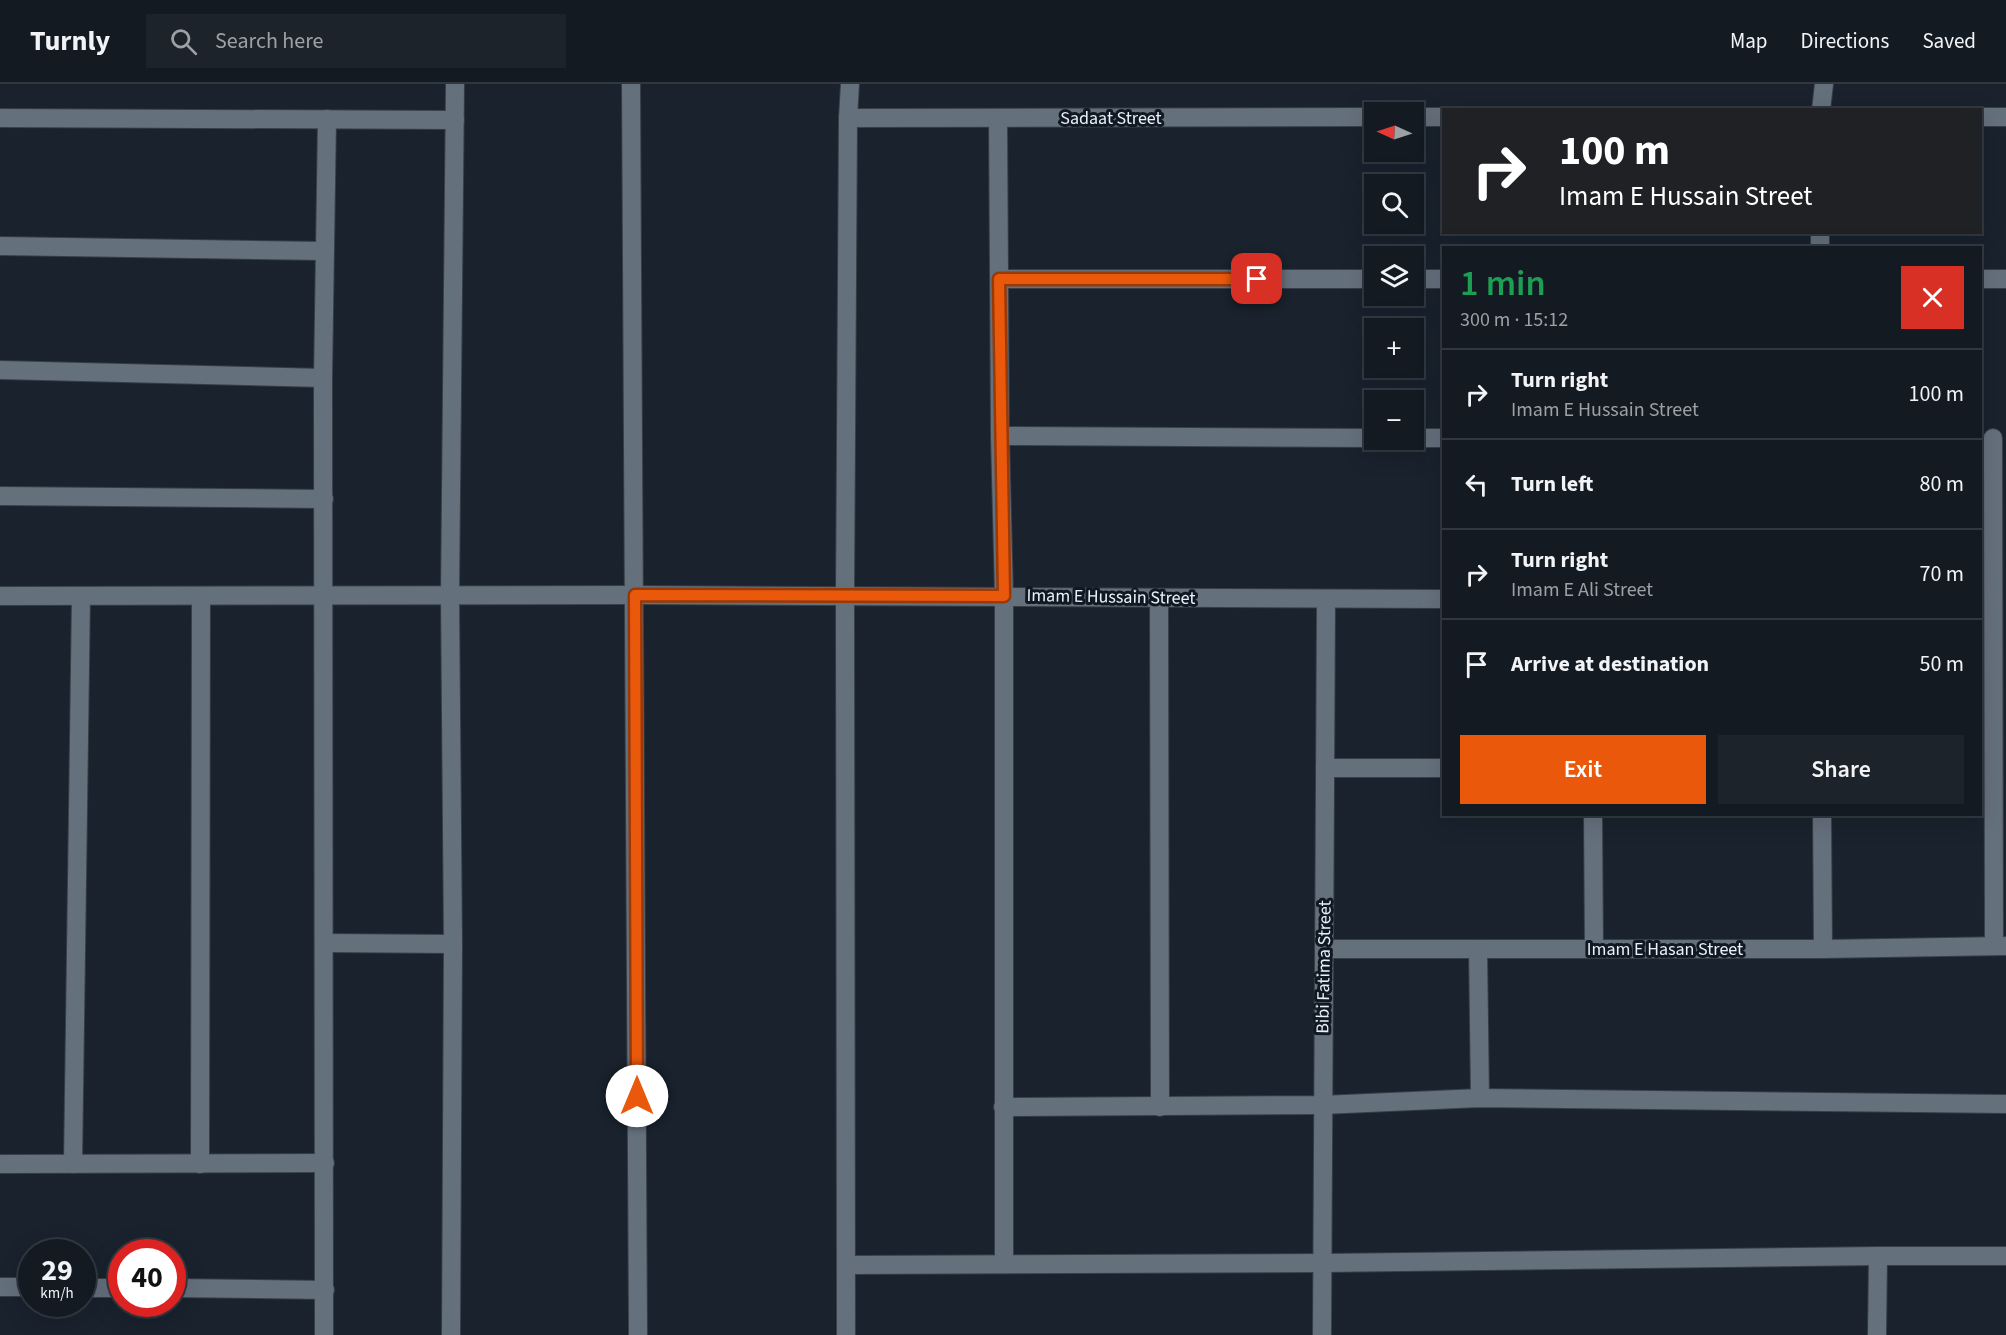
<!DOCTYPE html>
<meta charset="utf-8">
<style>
body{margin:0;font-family:"Source Sans 3",sans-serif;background:#1c232a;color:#f1f3f6;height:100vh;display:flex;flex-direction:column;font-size:22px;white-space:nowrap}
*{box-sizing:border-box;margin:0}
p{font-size:20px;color:#9da1a5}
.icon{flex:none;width:33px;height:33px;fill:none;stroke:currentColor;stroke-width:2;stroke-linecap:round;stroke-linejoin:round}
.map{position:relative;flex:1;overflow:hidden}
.drawer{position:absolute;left:1442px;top:162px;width:540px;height:570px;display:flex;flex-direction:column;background:#131a22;border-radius:0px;box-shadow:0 6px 24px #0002,0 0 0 2px #323840}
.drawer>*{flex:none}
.top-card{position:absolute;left:1442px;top:24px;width:540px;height:126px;border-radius:0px;box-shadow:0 6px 24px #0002,0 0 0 2px #323840;background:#202124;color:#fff;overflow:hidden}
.needle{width:39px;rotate:273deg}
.controls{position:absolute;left:1364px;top:18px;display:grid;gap:12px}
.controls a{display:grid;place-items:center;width:60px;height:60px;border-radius:0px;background:#131a22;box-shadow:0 6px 24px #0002,0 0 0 2px #323840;font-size:30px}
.speed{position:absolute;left:18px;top:1155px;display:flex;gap:12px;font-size:30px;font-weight:700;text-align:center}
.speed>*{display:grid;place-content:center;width:78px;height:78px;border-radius:50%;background:#131a22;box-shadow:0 6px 24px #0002,0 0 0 2px #323840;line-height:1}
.speed small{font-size:15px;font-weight:400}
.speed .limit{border:9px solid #d22;background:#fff;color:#111}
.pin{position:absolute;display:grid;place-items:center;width:51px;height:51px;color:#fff;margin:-26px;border-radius:12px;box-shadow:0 3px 9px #0006}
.me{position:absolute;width:66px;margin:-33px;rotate:0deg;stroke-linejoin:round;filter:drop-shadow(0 0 4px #0008)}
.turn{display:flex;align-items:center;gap:21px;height:126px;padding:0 18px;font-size:27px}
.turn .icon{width:78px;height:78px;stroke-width:2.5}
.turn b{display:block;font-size:42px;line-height:51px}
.round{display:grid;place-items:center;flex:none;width:63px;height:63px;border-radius:0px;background:#1c232a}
.headline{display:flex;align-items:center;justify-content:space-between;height:102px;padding:0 18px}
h1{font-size:36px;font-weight:600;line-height:45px;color:#1e9e55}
.button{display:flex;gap:12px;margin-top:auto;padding:12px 18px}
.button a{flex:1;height:69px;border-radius:0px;background:#ea580c;color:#fff;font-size:24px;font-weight:600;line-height:69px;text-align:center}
.button a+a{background:#1c232a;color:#f1f3f6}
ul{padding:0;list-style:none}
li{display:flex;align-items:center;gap:18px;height:90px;padding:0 18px;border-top:2px solid #323840}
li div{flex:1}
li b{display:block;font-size:22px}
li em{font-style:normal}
header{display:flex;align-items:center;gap:36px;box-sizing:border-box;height:84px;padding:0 30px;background:#131a22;border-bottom:2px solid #323840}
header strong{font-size:28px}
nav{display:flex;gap:33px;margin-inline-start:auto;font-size:21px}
.search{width:420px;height:54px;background:#1c232a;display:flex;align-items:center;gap:15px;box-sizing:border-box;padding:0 21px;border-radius:0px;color:#9da1a5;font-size:22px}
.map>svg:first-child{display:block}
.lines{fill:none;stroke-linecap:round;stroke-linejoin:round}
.minor-casing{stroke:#373e47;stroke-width:20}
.minor{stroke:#65707d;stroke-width:18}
.route-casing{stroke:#983908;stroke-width:15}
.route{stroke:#ea580c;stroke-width:10}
.labels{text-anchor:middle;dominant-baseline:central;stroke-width:6;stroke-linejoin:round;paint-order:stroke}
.street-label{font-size:18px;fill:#e9f0f7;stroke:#101923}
</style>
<header>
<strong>Turnly</strong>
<div class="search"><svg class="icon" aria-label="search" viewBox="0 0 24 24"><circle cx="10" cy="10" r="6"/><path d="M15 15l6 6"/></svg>Search here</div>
<nav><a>Map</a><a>Directions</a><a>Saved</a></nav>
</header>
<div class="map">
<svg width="2006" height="1251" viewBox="0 0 2006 1251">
<rect width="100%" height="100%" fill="#19222d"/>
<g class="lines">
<g class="minor-casing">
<g id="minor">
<polyline points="631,0 638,1251"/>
<polyline points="1821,26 1824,0"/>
<polyline points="1413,33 1443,33"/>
<polyline points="1980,33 2006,33"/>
<polyline points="0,34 455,36"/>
<polyline points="848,34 1374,33"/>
<polyline points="998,34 1000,352 1004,512 1004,1180"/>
<polyline points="0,162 324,167"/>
<polyline points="1820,164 1820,148"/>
<polyline points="999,195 1374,195"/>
<polyline points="1413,195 1443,195"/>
<polyline points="1980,195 2006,195"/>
<polyline points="0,286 323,294"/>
<polyline points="1000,352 1374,354"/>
<polyline points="1413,354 1443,354"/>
<polyline points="1993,354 1994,862"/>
<polyline points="0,412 324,415"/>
<polyline points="635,511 1443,515"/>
<polyline points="0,512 633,511"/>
<polyline points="1159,514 1160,1023"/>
<polyline points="1325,684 1443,684"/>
<polyline points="1593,730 1594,865"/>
<polyline points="1822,730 1823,865"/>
<polyline points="325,859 453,860"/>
<polyline points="1324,865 1823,865 2006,862"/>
<polyline points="1478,865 1480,1014"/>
<polyline points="1003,1023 1322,1021 1480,1014 2006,1020"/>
<polyline points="0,1080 325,1079"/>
<polyline points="73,1080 81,512"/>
<polyline points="200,1080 201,512"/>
<polyline points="847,1181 1323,1179 1878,1172 2006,1172"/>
<polyline points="0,1203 32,1203"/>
<polyline points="82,1204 122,1204"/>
<polyline points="172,1204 325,1206"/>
<polyline points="324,1251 323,294 327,35"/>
<polyline points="451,1251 453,860 450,512 455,0"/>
<polyline points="846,1251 845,512 848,34 850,0"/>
<polyline points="1322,1251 1326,515"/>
<polyline points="1877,1251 1878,1172"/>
</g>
</g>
<use href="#minor" class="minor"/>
</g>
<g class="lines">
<g class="route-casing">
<polyline id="route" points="637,1012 635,511 1004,512 999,195 1257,195"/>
</g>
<use href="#route" class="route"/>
</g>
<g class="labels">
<g class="street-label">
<text x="1111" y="34">Sadaat Street</text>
<text transform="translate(1111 513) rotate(1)">Imam E Hussain Street</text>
<text x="1665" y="865">Imam E Hasan Street</text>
<text transform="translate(1324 883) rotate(-89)">Bibi Fatima Street</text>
</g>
</g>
</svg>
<div class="controls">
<a><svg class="needle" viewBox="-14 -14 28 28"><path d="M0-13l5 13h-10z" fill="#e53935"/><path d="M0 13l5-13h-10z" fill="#9da1a5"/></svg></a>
<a><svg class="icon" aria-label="search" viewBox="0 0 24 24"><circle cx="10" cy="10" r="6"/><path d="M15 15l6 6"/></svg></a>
<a><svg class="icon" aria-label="layers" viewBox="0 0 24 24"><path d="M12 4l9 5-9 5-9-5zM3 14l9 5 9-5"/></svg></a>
<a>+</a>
<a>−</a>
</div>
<div class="speed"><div>29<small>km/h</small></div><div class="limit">40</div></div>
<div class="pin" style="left:1257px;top:195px;background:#d93025"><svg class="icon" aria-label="arrive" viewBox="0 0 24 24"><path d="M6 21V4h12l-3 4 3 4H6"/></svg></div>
<svg class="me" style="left:637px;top:1012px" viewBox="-20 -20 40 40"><circle r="19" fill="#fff"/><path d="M0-13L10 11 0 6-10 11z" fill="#ea580c"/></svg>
<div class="top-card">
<div class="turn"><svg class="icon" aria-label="right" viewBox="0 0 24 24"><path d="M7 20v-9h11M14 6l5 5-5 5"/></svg><div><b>100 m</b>Imam E Hussain Street</div></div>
</div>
<section class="drawer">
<div class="headline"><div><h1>1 min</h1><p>300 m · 15:12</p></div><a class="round" style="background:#d93025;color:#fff"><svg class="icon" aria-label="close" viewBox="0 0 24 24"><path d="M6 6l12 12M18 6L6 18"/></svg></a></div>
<ul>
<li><svg class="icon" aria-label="right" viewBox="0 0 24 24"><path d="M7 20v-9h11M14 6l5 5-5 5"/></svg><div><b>Turn right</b><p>Imam E Hussain Street</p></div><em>100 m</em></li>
<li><svg class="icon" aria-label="left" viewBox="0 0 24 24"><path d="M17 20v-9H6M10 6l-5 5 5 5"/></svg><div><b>Turn left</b></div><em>80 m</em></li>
<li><svg class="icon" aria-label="right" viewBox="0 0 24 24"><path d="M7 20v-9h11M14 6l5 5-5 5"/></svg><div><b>Turn right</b><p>Imam E Ali Street</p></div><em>70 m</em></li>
<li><svg class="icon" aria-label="arrive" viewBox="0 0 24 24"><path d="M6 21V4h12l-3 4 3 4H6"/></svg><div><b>Arrive at destination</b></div><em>50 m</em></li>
</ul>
<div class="button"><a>Exit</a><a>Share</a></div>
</section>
</div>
